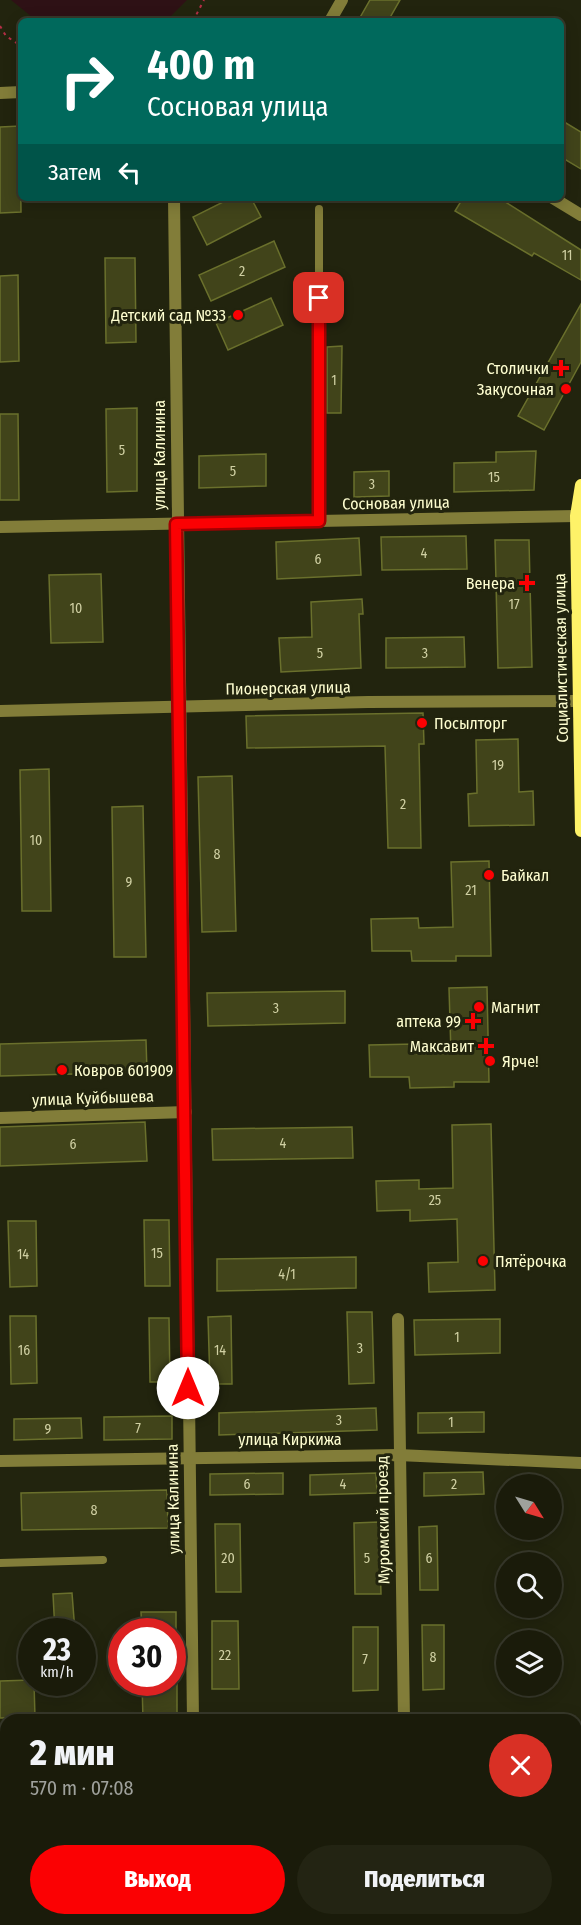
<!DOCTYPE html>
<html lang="ru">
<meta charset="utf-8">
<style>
body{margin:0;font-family:"Fira Sans Condensed",sans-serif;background:#232413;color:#f1f3f6;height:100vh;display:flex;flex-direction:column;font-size:22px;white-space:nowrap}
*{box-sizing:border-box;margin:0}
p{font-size:20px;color:#9fa19c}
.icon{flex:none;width:33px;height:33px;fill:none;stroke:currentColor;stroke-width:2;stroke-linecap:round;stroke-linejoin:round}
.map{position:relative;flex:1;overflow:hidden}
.drawer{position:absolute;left:0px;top:1714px;width:582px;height:212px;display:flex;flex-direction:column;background:#1a1b0a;border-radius:18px 18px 0 0;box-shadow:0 3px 15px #0003,0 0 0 2px #38392b}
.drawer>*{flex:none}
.top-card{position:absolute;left:18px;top:18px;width:546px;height:183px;border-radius:9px;box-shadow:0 3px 15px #0003,0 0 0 2px #38392b;background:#00695c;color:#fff;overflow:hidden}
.needle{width:39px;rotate:127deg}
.controls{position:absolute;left:496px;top:1474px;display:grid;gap:12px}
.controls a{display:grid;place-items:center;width:66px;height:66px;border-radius:50%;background:#1a1b0a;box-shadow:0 3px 15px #0003,0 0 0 2px #38392b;font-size:30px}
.speed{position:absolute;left:18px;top:1618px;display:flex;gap:12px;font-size:30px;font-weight:700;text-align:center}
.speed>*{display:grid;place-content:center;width:78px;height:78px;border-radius:50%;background:#1a1b0a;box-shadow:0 3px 15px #0003,0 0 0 2px #38392b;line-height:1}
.speed small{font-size:15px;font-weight:400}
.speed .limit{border:9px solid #d22;background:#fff;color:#111}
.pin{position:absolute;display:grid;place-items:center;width:51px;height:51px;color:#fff;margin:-26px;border-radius:12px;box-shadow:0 3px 9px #0006}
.me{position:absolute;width:66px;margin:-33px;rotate:0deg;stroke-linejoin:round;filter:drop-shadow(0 0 4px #0008)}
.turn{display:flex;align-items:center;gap:21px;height:126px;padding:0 30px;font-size:27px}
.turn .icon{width:78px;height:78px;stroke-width:2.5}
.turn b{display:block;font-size:42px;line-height:51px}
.then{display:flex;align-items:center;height:57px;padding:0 30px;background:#0003;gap:12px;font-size:22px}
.round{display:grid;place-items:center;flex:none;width:63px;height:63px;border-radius:32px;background:#232413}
.overview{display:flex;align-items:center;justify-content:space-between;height:102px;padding:0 30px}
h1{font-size:36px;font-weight:800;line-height:45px}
.action{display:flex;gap:12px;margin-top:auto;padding:12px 30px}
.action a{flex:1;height:69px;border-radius:36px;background:#fb0103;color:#fff;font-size:24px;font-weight:800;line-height:69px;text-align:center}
.action a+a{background:#232413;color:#f1f3f6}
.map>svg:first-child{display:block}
.green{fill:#2e1115}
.building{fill:#41441a;stroke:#6a702c;stroke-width:1.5}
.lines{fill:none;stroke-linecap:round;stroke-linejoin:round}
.path{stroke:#b52f46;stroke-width:2;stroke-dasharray:3 4.5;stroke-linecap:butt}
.service{stroke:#827d39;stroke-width:8}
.minor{stroke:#827d39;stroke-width:12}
.tertiary{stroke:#827d39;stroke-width:12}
.secondary{stroke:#fef268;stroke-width:12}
.route-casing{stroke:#a30102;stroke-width:15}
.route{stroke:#fb0103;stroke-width:10}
.poi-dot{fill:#fb0103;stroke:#22240e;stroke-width:2}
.labels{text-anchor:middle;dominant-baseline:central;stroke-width:6;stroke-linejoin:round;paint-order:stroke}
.number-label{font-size:14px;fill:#d0d0a3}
.poi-label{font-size:16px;fill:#ffffd1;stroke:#22240e;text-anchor:end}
.street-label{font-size:16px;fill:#ffffd1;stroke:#22240e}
</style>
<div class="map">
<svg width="581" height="1925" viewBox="0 0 581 1925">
<rect width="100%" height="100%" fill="#22240e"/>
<polygon class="green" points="11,0 187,0 166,21 37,21"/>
<g class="building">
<polygon points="370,0 400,0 388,21 358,21"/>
<polygon points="561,120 581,132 581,169 561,157"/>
<polygon points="20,126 21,212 0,213 0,127"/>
<polygon points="231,198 251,198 261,217 207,245 193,217"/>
<polygon points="463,198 499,198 581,250 581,280 534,253 532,256 455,211"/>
<polygon points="274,241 285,267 211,301 199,275"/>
<polygon points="105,258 135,258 136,342 106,343"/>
<polygon points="18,275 19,361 0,362 0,276"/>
<polygon points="271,298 283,325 228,350 216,323"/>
<polygon points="581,304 581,362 544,430 518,416"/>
<polygon points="342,346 341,413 327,413 327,347"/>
<polygon points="137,408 137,491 107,492 106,409"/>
<polygon points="0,414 18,414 19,500 0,500"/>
<polygon points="536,451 534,490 454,492 454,463 496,462 496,452"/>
<polygon points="266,454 266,486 199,488 199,456"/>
<polygon points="389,471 389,496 354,497 354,472"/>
<polygon points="466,536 467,569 382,570 381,537"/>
<polygon points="359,538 361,575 277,579 276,542"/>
<polygon points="495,540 529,540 532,667 498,668"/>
<polygon points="101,574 103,642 51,643 49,575"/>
<polygon points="362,599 363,614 359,614 361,668 281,672 279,638 312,637 311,602"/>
<polygon points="464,637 465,667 386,668 386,638"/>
<polygon points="423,713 424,744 419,744 421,848 388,848 385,746 247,748 246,716"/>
<polygon points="518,739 519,792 533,791 534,825 469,826 468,794 477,793 476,740"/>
<polygon points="49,769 51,911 22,911 20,770"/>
<polygon points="232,776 236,931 202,932 198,777"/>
<polygon points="143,806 146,957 114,957 112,807"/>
<polygon points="489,861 491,956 456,956 456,961 412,961 411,951 372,951 371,919 418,918 419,928 453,927 451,862"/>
<polygon points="487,987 489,1082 454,1082 454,1087 410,1088 409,1077 370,1077 369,1045 416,1044 417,1054 451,1054 449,988"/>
<polygon points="345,991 345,1023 208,1026 207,993"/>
<polygon points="146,1040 147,1072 0,1076 0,1044"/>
<polygon points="145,1122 147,1161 0,1166 0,1127"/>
<polygon points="491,1124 495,1290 429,1292 428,1263 458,1262 457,1219 410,1221 410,1210 377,1211 376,1181 419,1180 419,1189 453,1188 452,1125"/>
<polygon points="352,1127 353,1158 213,1160 212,1129"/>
<polygon points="144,1220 169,1220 170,1286 145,1286"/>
<polygon points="8,1221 36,1221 37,1286 10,1287"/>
<polygon points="356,1257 356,1288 217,1291 217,1259"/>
<polygon points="347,1312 372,1312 374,1383 349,1384"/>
<polygon points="10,1316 36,1316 37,1383 11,1384"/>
<polygon points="231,1316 232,1384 210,1384 208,1317"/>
<polygon points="149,1318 169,1318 170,1382 150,1382"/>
<polygon points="500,1319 500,1353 415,1355 414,1320"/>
<polygon points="376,1408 377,1430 219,1435 219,1413"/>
<polygon points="484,1412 484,1432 418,1433 418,1413"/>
<polygon points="172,1416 172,1439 104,1440 104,1417"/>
<polygon points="81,1418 82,1438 14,1440 14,1419"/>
<polygon points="483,1472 484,1494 424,1496 424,1473"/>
<polygon points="283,1473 283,1494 210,1495 210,1474"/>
<polygon points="376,1473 377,1493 310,1495 310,1475"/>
<polygon points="167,1490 168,1528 22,1530 21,1493"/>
<polygon points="379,1522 381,1594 355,1594 354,1523"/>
<polygon points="215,1524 240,1524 241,1592 216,1592"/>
<polygon points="437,1526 438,1590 420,1590 419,1527"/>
<polygon points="72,1593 75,1632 55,1632 53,1594"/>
<polygon points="141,1612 176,1612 176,1632 142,1632"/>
<polygon points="212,1621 238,1621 239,1689 212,1689"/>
<polygon points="422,1625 444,1625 444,1689 423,1690"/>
<polygon points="353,1627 378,1627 378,1690 353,1691"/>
<polygon points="32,1680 32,1683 34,1683 35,1717 0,1718 0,1681"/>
<polygon points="142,1683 177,1683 177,1720 143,1720"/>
</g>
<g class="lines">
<g class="path">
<polyline points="193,21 204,0"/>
<polyline points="0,26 6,36 21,46"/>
</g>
<g class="service">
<polyline points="319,521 319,209"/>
<polyline points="0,1563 103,1560"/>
</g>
<g class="minor">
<polyline points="330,21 342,0"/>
<polyline points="0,93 21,92"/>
<polyline points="174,198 193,1720"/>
<polyline points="553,198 581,215"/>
<polyline points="0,527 576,516"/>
<polyline points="0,1118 186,1112"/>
<polyline points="398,1319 404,1720"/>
<polyline points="0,1461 398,1455 581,1463"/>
</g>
<polyline class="tertiary" points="0,711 368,702 577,701"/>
<polyline class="secondary" points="581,485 576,516 581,831"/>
</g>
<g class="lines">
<g class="route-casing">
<polyline id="route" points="188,1388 176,524 319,521 319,298"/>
</g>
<use href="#route" class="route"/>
</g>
<g class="poi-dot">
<circle cx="238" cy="315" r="6"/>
<path d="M558 359h6v6h6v6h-6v6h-6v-6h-6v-6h6z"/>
<circle cx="566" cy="389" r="6"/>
<path d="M524 574h6v6h6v6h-6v6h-6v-6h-6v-6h6z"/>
<circle cx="422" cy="723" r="6"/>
<circle cx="489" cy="875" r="6"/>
<circle cx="479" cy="1007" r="6"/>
<path d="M470 1012h6v6h6v6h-6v6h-6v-6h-6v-6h6z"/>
<path d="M483 1037h6v6h6v6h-6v6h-6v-6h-6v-6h6z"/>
<circle cx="490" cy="1061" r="6"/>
<circle cx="62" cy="1070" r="6"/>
<circle cx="483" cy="1261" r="6"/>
</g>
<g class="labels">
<g class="number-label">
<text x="567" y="255">11</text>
<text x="242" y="271">2</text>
<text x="334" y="380">1</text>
<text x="122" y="450">5</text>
<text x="233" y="471">5</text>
<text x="494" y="477">15</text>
<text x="372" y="484">3</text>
<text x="424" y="553">4</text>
<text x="318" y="559">6</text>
<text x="514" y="604">17</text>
<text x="76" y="608">10</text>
<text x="320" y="653">5</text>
<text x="425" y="653">3</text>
<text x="498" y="765">19</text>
<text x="403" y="804">2</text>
<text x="36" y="840">10</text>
<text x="217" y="854">8</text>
<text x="129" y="882">9</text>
<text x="471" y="890">21</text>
<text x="276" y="1008">3</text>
<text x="283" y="1143">4</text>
<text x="73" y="1144">6</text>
<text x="435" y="1200">25</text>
<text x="157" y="1253">15</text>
<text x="23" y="1254">14</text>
<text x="287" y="1274">4/1</text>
<text x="457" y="1337">1</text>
<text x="360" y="1348">3</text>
<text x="24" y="1350">16</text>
<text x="220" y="1350">14</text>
<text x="339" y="1420">3</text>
<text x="451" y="1422">1</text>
<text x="138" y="1428">7</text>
<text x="48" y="1429">9</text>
<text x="247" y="1484">6</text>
<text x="343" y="1484">4</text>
<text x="454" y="1484">2</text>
<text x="94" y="1510">8</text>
<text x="228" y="1558">20</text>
<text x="367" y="1558">5</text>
<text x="429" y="1558">6</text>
<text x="225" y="1655">22</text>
<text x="433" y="1657">8</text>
<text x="365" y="1659">7</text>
</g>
<g class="poi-label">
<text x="226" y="315">Детский сад №33</text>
<text x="549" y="368">Столички</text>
<text x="554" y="389">Закусочная</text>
<text x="515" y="583">Венера</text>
<text x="434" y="723" text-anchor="start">Посылторг</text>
<text x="501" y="875" text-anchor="start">Байкал</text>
<text x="491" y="1007" text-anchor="start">Магнит</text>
<text x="461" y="1021">аптека 99</text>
<text x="474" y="1046">Максавит</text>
<text x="502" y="1061" text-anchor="start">Ярче!</text>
<text x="74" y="1070" text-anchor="start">Ковров 601909</text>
<text x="495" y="1261" text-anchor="start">Пятёрочка</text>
</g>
<g class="street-label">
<text transform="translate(159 455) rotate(-90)">улица Калинина</text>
<text transform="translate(396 503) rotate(-1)">Сосновая улица</text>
<text transform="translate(561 658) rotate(-91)">Социалистическая улица</text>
<text transform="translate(288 688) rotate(-1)">Пионерская улица</text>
<text transform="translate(93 1098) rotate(-2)">улица Куйбышева</text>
<text x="290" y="1439">улица Киркижа</text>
<text transform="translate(173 1499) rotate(-91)">улица Калинина</text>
<text transform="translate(383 1520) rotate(-91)">Муромский проезд</text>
</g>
</g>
</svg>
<div class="controls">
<a><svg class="needle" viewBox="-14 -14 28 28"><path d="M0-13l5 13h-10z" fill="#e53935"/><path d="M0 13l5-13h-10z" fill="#9fa19c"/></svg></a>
<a><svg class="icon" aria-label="search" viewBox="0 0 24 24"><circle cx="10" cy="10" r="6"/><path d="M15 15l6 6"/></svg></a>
<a><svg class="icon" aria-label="layers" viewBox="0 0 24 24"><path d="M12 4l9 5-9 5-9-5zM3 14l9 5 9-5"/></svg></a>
</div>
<div class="speed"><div>23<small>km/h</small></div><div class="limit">30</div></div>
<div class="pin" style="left:319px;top:298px;background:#d93025"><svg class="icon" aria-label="arrive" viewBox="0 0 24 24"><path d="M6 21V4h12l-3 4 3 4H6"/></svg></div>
<svg class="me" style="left:188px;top:1388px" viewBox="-20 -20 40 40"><circle r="19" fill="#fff"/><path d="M0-13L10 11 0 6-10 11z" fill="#fb0103"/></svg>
<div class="top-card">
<div class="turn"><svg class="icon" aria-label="right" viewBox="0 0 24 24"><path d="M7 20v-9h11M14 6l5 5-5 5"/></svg><div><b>400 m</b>Сосновая улица</div></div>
<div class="then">Затем<svg class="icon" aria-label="left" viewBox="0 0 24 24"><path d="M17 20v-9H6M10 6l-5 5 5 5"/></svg></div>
</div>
<section class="drawer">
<div class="overview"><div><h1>2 мин</h1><p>570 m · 07:08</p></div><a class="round" style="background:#d93025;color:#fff"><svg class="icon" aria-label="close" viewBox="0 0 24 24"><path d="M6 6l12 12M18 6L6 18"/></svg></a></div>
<div class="action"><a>Выход</a><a>Поделиться</a></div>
</section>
</div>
